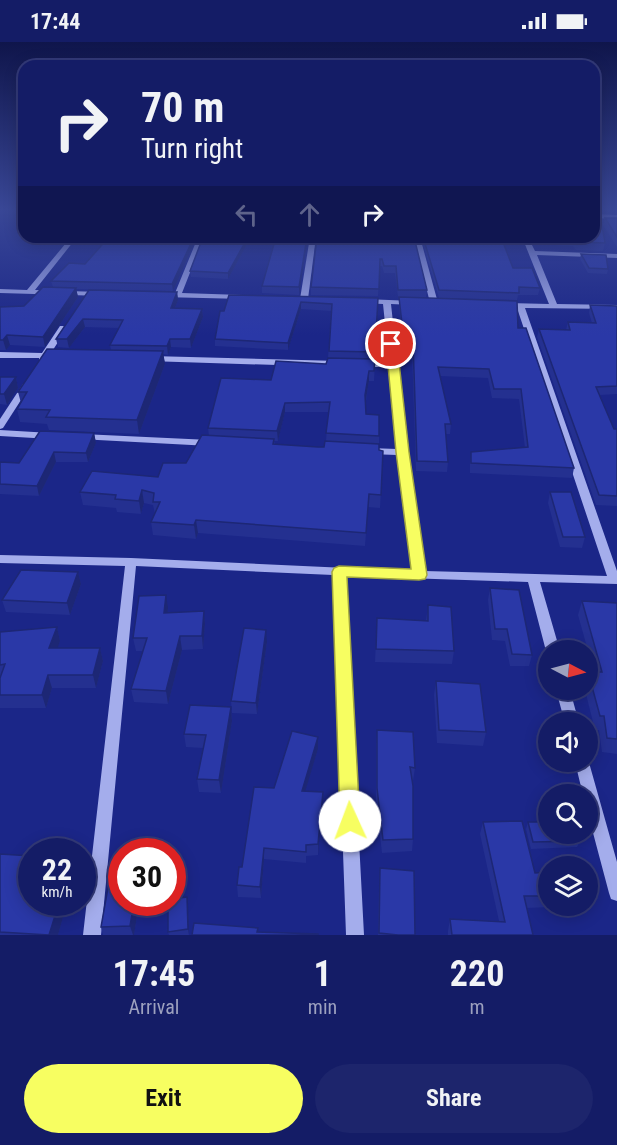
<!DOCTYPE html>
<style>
body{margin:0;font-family:"Roboto Condensed",sans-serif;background:#1d256c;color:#f1f3f6;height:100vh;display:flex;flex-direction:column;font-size:22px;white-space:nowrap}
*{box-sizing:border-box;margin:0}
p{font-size:20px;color:#9da1bf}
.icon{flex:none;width:33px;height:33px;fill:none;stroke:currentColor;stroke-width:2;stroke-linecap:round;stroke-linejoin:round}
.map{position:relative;height:893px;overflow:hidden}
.side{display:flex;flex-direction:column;background:#141c66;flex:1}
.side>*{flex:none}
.guide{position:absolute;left:18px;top:18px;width:582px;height:183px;border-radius:18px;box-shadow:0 3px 15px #0003,0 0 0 2px #333a7a;background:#141c66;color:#f1f3f6;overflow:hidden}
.needle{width:39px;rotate:96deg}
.tools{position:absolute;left:538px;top:598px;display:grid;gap:12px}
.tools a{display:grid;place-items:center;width:60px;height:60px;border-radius:50%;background:#141c66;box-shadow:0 3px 15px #0003,0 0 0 2px #333a7a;font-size:30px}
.speed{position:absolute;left:18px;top:796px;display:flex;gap:12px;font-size:30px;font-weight:700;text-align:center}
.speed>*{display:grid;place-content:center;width:78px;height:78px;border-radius:50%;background:#141c66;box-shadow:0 3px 15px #0003,0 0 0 2px #333a7a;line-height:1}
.speed small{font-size:15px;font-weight:400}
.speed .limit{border:9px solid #d22;background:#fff;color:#111}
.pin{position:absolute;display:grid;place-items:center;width:51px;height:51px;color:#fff;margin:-26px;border:3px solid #fff;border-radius:50%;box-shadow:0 2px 6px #0007}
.me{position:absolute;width:66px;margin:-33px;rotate:358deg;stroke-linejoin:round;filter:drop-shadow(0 0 4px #0008)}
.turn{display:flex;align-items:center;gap:21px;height:126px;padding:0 24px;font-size:27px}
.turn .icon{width:78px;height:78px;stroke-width:2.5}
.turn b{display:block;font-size:42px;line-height:51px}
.lanes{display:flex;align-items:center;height:57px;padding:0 24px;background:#0003;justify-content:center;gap:30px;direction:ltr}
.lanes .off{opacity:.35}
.eta{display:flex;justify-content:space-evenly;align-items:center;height:102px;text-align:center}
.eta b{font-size:36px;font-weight:700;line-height:42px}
.button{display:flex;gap:12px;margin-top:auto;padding:12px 24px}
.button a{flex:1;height:69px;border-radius:36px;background:#f7fe61;color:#111;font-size:24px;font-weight:700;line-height:69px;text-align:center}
.button a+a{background:#1d256c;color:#f1f3f6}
.status{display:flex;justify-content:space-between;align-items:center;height:42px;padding:0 30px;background:#141c66;direction:ltr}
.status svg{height:16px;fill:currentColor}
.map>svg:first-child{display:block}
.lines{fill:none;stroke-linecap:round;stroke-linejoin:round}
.minor{fill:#a4adec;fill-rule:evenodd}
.wall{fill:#243090;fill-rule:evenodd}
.shaded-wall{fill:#1d2775}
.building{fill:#2a38a7;stroke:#1d2775;stroke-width:1.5}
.route{fill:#f7fe61;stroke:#a1a53f;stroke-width:1.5}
</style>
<div class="status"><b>17:44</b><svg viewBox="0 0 49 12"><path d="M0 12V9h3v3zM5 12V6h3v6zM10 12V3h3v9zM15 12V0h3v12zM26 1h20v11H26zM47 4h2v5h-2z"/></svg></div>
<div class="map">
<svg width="617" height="893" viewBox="0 0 617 893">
<rect width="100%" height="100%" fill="#1b2688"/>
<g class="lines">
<g class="minor">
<polygon points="594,172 617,173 617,177 594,176"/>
<polygon points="71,195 77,195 35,248 101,250 104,250 104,254 0,251 0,247 27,248"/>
<polygon points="198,195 204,195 182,251 242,253 246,255 245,257 161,255 161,251 175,251"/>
<polygon points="310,195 316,195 308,257 304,259 300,257"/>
<polygon points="414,195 420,195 438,261 437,263 430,261"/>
<polygon points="522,195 528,195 535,209 617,212 617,216 537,213 557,262 617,263 617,267 525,266 617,529 617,542 540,540 560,609 549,609 549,613 546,609 528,540 345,534 364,893 346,893 333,533 136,524 101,893 83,893 125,524 0,521 0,513 131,516 412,529 397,413 369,412 364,409 369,406 397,407 389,325 361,325 357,322 361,319 389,320 383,262 362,261 362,257 365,257 413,259 417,261 413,263 391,262 407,410 424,529 607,534 517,266 503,265 499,263 503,261 549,262"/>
<polygon points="60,284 63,284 67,286 51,311 57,312 57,316 47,316 42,321 39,320 39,316 0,316 0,310 42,311"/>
<polygon points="151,314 339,319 343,322 339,325 148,319 148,315"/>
<polygon points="26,341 30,344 3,386 0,387 0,377 23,342"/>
<polygon points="0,388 51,391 56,394 51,397 0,394"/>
<polygon points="82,392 210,398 215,401 210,404 79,397 77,395 79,393"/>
<polygon points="556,648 570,648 579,681 565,681"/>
<polygon points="588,717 617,820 617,859 611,857 609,851 588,772 588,753 583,753 575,720 588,720"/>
</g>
</g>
<g class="wall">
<polygon points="597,170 605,201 603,209 576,208 573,204 554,203 552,195 594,195"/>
<polygon points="605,176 617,176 617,205 603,183"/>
<polygon points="109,195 197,195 173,249 76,247 78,255 45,305 10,303 6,308 0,308 0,265 24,264 53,245 51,239 85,222"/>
<polygon points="251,195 228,237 191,235 190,229"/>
<polygon points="276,195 308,195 299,253 262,251 262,244"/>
<polygon points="414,195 427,248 426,256 518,286 574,426 572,436 470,431 470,420 471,410 525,406 519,357 492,356 488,336 440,334 451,382 450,392 446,392 448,420 447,430 416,429 412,310 403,309 399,263 399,255 398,255 395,231 384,231 382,224 380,224 378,254 311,253 311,245"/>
<polygon points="421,195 512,195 512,196 501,196 513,226 540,246 538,253 518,253 517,258 439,256"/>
<polygon points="581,212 608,227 607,232 588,231 580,217"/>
<polygon points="89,248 177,250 178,258 175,266 202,267 203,275 191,306 171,305 168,313 163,312 165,322 139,392 49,388 47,382 20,380 17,367 21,361 18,350 111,308 110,303 119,286 85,285 69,306 58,305 56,297"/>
<path d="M229 253 378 256 374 339H369L366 359V372L379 373V408L383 409 380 466 368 465 365 504 198 491 196 497 153 493 151 480 155 472 153 463 144 461 141 472 117 470 116 466 83 463 80 450 158 435 186 421 209 394 208 386 271 338 326 322 328 316 331 269 301 267 288 308 215 304V297ZM285 370H328L326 399 324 405 275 402 274 399H278Z"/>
<polygon points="590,263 617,264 617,352 600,353 614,387 617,387 617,464 596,463 537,295 539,287 566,288 568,280 592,281 589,271"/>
<polygon points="0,335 16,335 18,346 7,363 0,362"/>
<polygon points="94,391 96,401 88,420 56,420 39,454 0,452 0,420 19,421"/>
<polygon points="550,450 585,495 582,506 560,505 548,461"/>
<polygon points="78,530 81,542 70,573 6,570 2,558"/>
<polygon points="490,546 532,613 529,624 510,624 505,599 492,598 488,558"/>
<polygon points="582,559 617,561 617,712 602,710 599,688 595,688 585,648 588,648 588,630 594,630 578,573"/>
<polygon points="428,563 454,609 452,622 375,620 377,576 426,579"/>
<polygon points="168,566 167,571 204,569 205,582 203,607 182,608 168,662 134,660 131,647 143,609 136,609 133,596"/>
<polygon points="57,585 60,599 57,606 100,606 103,619 96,646 52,646 46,666 0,666 0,590"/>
<polygon points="267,600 257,672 232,671 231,659"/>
<polygon points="436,639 486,690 483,704 437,701 434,653"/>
<polygon points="231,665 232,679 221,751 199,750 197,737 203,706 186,705 184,692"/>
<polygon points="377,688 415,726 413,739 412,739 413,797 412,809 382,811 376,759 376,701"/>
<polygon points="318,707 305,749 322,762 318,813 306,814 306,821 264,817 261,856 238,855 237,843 274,746"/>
<polygon points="483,780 535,831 549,830 549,864 576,864 526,866 533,893 448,893 448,889 450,877 499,879 480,792"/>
<polygon points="528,780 580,799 577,805 531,807 526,787"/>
<polygon points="0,812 32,861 67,861 58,893 0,893"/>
<polygon points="380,826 415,893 378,893 379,839"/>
<polygon points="122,861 139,861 134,893 103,893 101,885"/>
<polygon points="188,861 189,893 169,893 168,890"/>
</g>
<g class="shaded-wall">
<polygon points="194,195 197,195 173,249 172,242"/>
<polygon points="248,195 251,195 228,237 228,231"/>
<polygon points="307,195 308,195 299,253 299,245"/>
<polygon points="76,246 78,255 45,305 43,295"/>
<polygon points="177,250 178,258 172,274 171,266"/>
<polygon points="301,260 301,267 288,308 288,301"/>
<polygon points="202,267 203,275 191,306 190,297"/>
<polygon points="83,277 85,285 69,306 67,297"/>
<polygon points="7,293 10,303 6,308 3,298"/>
<polygon points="170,297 171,305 168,313 167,304"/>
<polygon points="163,309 165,322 139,392 137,378"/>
<polygon points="369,329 369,339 365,363 365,353"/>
<polygon points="16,335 18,346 7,363 4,352"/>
<polygon points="285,361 285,370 278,399 277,389"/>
<polygon points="94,391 96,401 88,420 86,411"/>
<polygon points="54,410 56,420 39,454 37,444"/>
<polygon points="142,448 144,461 141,472 139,459"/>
<polygon points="196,478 198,491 196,497 194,483"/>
<polygon points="78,530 81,542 70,573 67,561"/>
<polygon points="166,553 168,566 166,584 164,571"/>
<polygon points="204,569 205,582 203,607 202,594"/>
<polygon points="57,585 60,599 53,619 49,606"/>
<polygon points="266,588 267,600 257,672 256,661"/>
<polygon points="180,594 182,608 168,662 166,649"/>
<polygon points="100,606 103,619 96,646 93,633"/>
<polygon points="48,633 52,646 46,666 42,653"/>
<polygon points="231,665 232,679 221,751 219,738"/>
<polygon points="318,695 318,707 302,760 302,749"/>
<polygon points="323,750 322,762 318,813 318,802"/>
<polygon points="264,806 264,817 261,856 260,845"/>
<polygon points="187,855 188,861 189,893 188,887"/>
<polygon points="59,861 67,861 58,893 49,893"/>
<polygon points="134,861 139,861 134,893 133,893 130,884"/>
</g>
<g class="building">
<polygon points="594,169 600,171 605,201 577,200 575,196 555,195 594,195"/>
<polygon points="605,176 617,176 617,195"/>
<polygon points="109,195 194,195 172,242 51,239 69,221 85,222"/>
<polygon points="203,195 248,195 228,231 190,229"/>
<polygon points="276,195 307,195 299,245 262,244"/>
<polygon points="317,195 414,195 427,248 398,248 396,224 384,224 382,217 380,217 379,247 311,245"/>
<polygon points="423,195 501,195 513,226 532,226 540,246 519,245 519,251 439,248"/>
<polygon points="581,212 606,213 608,227 589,226"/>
<polygon points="43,245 76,246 43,295 7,293 3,298 0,298 0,265 24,264"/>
<polygon points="89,248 177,250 171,266 202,267 190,297 170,297 167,304 110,303 123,278 83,277 67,297 56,297"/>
<polygon points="229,253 378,256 375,310 329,309 332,262 301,260 288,301 215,297 220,269 224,269"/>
<polygon points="399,255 517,259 518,286 526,286 574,426 471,421 471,410 528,405 521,347 494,347 489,327 438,325 451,382 445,382 448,420 417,419 413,300 404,300"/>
<polygon points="590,263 617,264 617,344 596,345 614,387 617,387 617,454 599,453 539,287 570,288 568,280 596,281"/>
<polygon points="47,307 163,309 137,378 46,375 50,368 17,367 27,350 18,350"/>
<polygon points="328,316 375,317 374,329 369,329 365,353 366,372 379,373 379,394 326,391 330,360 285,361 277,389 208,386 221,336 271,338 276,319 326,322"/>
<polygon points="0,335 16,335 4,352 0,352"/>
<polygon points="40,389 94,391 86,411 54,410 37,444 0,442 0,420 19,421"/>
<polygon points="202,393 274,397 273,402 318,405 324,405 325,399 379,402 379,408 383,409 381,453 369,452 366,491 196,478 194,483 151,480 160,460 153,460 154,451 142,448 139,459 115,457 116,453 80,450 92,429 158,435 163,421 186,421"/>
<polygon points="550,450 571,450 585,495 563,495"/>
<polygon points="21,528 78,530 67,561 2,558"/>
<polygon points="490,546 519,548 532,613 512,612 507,587 495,587"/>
<polygon points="166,553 164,571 204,569 202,594 180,594 166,649 131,647 147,596 133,596 139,554"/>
<polygon points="582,559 617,561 617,697 607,696 604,674 600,674 588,630 602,630"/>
<polygon points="428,563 451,565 454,609 376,607 377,576 428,579"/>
<polygon points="57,585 49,606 100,606 93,633 48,633 42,653 0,653 0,636 5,622 0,623 0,590"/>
<polygon points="244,586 266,588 256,661 231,659"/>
<polygon points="436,639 480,642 486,690 439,688"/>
<polygon points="190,663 231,665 219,738 197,737 206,693 184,692"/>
<polygon points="377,688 413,690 415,726 410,725 413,744 413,797 383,798 377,746"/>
<polygon points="292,689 318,695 302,749 323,750 318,802 306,803 306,810 264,806 260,845 237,843 239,825 242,825 254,745 274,746"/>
<polygon points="522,779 535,831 549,830 549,854 524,854 533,893 452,893 450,877 505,880 483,780"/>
<polygon points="528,780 549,780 549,792 578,792 580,799 533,800"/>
<polygon points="0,812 32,814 32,861 59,861 49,893 0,890"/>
<polygon points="112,823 122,823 122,861 134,861 130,884 101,885"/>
<polygon points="380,826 414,829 415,893 398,893 379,891"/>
<polygon points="187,855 188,887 168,890 168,861 172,861 172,857"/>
<polygon points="194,881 258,886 257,890 318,892 318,893 192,893"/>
</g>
<linearGradient id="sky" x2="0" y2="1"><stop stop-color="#0f154b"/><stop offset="0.57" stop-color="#394796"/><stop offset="1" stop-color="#394796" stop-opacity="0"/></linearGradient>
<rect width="617" height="293" fill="url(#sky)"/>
<polygon class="route" points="391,299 397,302 409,410 427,533 425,537 419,538 347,535 360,779 357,786 350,789 343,786 340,779 332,530 334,526 339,524 411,527 396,410 386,302"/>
</svg>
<div class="tools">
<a><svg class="needle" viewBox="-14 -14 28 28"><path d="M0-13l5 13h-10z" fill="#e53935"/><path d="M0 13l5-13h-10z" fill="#9da1bf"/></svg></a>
<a><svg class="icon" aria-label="sound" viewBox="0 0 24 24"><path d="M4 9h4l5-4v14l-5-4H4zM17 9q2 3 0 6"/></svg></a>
<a><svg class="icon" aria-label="search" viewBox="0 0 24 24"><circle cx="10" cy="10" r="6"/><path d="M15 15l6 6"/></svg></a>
<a><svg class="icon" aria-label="layers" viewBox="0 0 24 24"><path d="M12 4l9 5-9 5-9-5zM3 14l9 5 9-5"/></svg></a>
</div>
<div class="speed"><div>22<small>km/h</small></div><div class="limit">30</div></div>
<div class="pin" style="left:391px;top:302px;background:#d93025"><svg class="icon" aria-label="arrive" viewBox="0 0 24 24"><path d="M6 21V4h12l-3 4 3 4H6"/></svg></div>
<svg class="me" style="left:350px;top:779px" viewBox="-20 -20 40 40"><circle r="19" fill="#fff"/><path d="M0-13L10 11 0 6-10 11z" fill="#f7fe61"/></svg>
<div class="guide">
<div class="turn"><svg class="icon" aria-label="right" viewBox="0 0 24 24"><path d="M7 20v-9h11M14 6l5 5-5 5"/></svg><div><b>70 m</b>Turn right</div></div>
<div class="lanes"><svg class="icon off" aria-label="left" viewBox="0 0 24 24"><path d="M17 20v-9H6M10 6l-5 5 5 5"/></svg><svg class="icon off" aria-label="ahead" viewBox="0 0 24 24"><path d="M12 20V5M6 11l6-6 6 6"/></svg><svg class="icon" aria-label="right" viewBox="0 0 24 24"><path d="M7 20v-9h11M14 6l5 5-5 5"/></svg></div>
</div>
</div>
<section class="side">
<div class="eta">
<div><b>17:45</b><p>Arrival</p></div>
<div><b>1</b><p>min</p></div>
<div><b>220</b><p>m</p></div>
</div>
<div class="button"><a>Exit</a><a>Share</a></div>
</section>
